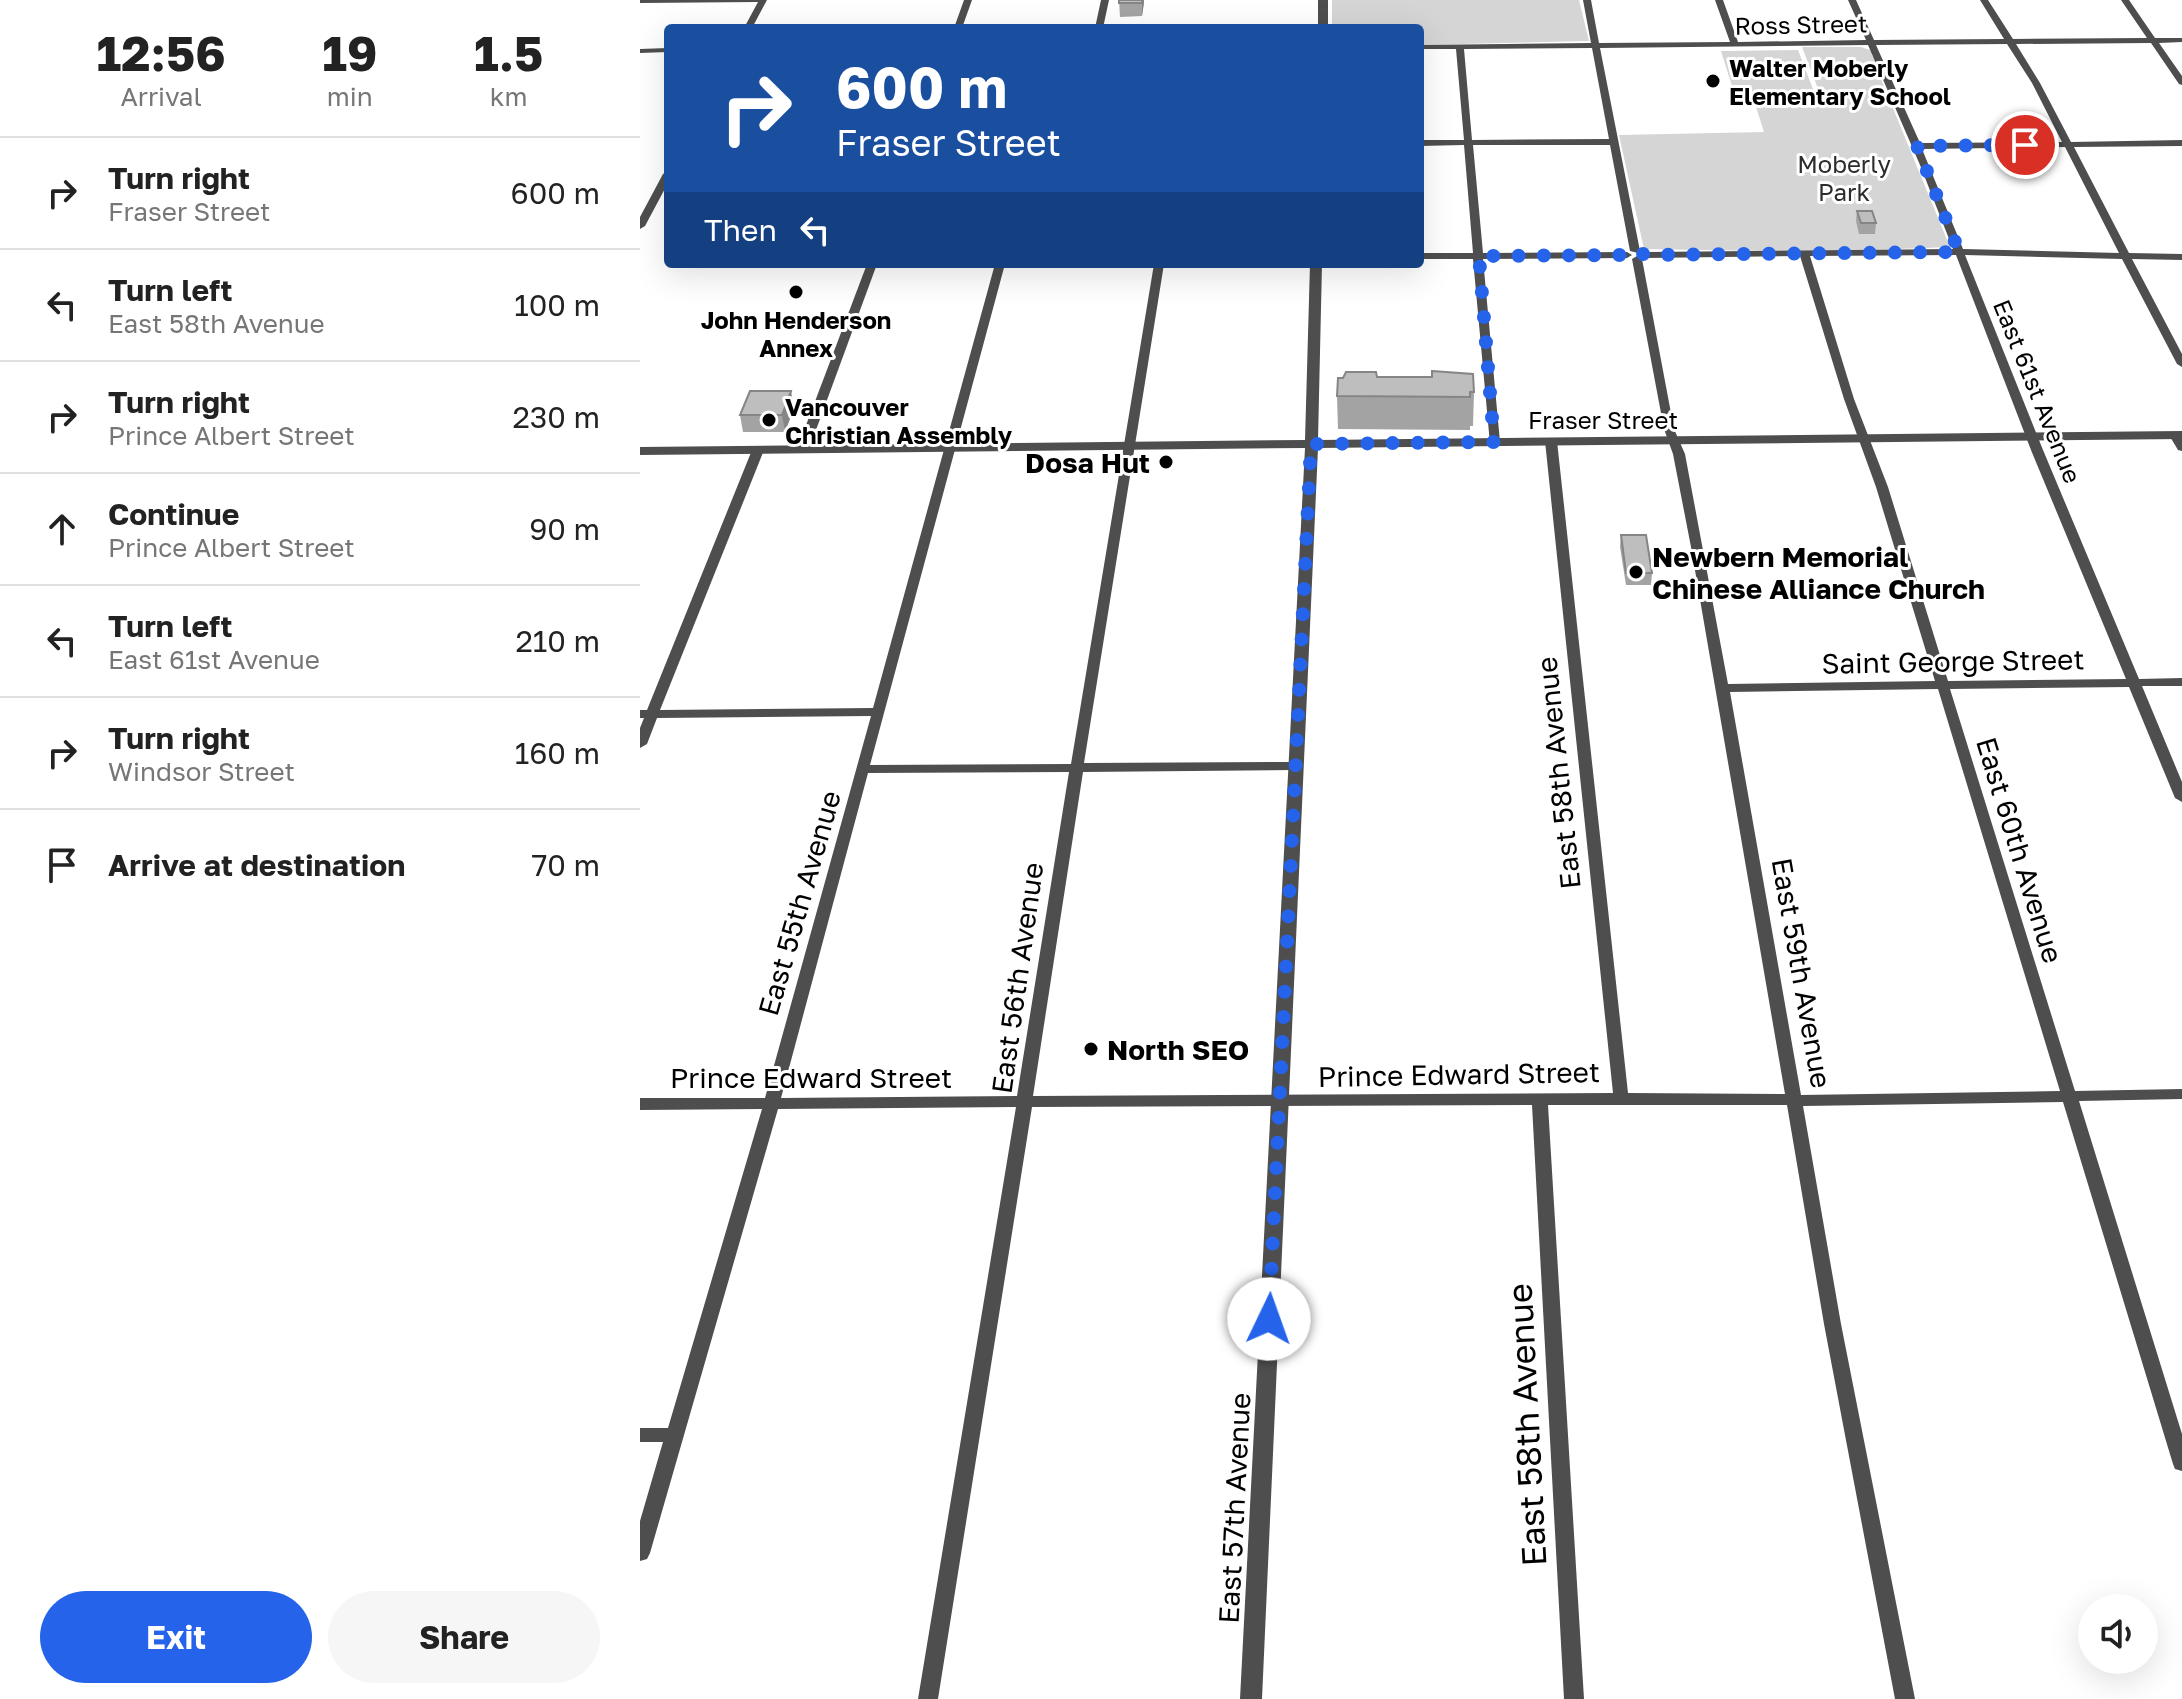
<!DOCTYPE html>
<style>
body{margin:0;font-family:"Golos Text",sans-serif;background:#f6f6f6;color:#222;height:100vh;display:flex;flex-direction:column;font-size:30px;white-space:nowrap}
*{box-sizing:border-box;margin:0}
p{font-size:26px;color:#767676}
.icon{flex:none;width:44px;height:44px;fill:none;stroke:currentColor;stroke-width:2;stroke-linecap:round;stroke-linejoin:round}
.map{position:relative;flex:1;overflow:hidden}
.drawer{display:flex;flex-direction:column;background:#fff;width:640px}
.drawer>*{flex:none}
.hud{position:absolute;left:24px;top:24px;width:760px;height:244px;border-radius:8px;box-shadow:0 8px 32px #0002;background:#1a4fa0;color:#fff;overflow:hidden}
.controls{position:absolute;left:1438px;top:1594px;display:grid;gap:16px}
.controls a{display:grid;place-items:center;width:80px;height:80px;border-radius:50%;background:#fff;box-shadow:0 8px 32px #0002;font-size:40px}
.pin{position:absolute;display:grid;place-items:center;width:68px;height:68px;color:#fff;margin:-34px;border:4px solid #fff;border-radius:50%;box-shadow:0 2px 8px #0007}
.me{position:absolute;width:88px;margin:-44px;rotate:3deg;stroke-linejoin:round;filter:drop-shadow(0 0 6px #0008)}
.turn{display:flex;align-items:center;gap:28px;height:168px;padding:0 40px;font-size:36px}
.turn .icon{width:104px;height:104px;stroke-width:2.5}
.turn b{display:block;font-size:56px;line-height:68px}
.then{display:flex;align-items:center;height:76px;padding:0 40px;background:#0003;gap:16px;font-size:30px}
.eta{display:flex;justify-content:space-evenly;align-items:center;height:136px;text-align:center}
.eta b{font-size:48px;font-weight:700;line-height:56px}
.button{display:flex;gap:16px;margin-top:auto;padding:16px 40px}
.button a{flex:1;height:92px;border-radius:48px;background:#2563eb;color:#fff;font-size:32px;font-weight:700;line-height:92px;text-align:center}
.button a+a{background:#f6f6f6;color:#222}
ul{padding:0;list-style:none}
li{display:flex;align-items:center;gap:24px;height:112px;padding:0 40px;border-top:2px solid #e0e0e0}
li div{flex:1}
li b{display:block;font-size:30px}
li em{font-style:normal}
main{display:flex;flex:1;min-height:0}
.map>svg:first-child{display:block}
.green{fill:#d5d5d5}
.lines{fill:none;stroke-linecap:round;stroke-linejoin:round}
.minor{fill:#4e4e4e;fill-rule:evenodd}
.tertiary{fill:#4e4e4e;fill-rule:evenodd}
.wall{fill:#a3a3a3}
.shaded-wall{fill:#858585}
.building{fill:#bebebe;stroke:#858585;stroke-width:2}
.route{stroke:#2563eb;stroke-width:14;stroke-dasharray:0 25.2}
.poi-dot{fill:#000;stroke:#fff;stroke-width:3}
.labels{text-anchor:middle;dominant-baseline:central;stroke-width:6;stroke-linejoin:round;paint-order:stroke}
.far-street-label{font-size:24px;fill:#000;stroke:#fff}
.far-poi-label{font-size:24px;font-weight:bold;fill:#000;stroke:#fff;text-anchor:start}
.far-park-label{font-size:24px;fill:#2c2c2c;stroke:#fff}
.poi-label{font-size:28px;font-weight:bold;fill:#000;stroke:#fff;text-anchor:start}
.street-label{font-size:28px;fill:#000;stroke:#fff}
.near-street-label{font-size:34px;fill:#000;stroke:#fff}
</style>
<main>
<section class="drawer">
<div class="eta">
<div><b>12:56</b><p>Arrival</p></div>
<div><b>19</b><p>min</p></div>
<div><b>1.5</b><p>km</p></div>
</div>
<ul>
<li><svg class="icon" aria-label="right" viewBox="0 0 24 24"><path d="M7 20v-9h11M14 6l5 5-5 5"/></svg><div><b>Turn right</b><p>Fraser Street</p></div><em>600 m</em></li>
<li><svg class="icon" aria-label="left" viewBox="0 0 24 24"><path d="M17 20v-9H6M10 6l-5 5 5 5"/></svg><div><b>Turn left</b><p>East 58th Avenue</p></div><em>100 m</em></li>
<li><svg class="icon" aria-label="right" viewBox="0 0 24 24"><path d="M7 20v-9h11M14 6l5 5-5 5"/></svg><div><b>Turn right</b><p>Prince Albert Street</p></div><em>230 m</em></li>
<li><svg class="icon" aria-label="ahead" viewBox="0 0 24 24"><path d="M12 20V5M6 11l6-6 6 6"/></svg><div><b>Continue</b><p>Prince Albert Street</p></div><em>90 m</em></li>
<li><svg class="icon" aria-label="left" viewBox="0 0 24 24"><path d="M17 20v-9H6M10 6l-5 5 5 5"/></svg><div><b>Turn left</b><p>East 61st Avenue</p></div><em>210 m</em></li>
<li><svg class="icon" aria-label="right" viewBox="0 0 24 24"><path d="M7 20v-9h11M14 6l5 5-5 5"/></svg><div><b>Turn right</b><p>Windsor Street</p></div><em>160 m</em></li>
<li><svg class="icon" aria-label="arrive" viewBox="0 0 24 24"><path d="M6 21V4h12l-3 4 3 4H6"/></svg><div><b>Arrive at destination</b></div><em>70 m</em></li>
</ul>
<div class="button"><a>Exit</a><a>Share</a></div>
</section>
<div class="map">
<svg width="1542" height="1699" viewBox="0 0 1542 1699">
<rect width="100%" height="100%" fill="#fff"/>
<g class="green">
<polygon points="692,0 939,0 949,41 780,45 780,28 692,28"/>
<polygon points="1162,47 1221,47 1233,51 1232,56 1238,58 1234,62 1310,247 1179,252 1004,249 979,135 1124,132 1116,107 1185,107"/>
<polygon points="1158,50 1178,102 1097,102 1081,51"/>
</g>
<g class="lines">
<g class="minor">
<polygon points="0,0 127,0 112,28 104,28 118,2 0,3"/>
<polygon points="324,0 332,0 322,28 314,28"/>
<polygon points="461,0 469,0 463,28 455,28"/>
<path d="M943 0H951L959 43 1090 42 1075 0H1083L1098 42 1226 40 1208 0H1216L1234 40 1364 39 1340 0H1348L1373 39 1507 38 1481 0H1489L1515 38H1542V42L1519 43 1542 76V85L1539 84 1511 43 1376 44 1400 83 1431 142 1542 140V146L1434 147 1489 253 1542 254V260L1492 259 1542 354V367L1537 364 1482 259 1325 255 1403 450 1499 679 1542 678V686H1502L1542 782V802L1535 798 1489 687 1310 689 1435 1091 1542 1089V1099L1439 1101 1542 1434V1471L1535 1469 1533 1464 1423 1102 1163 1106 1201 1324 1275 1699H1255L1184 1324 1147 1105H908L944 1699H924L892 1105 392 1107 298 1699H278L376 1107 138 1109 10 1553 7 1559 0 1561V1521L23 1442H0V1428H28L122 1109 0 1110V1098H125L231 716 17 718 7 744 0 748V728L4 718H0V710H7L112 450 118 447 124 450 20 710 233 708 355 264H365L230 765 431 764 514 264H524L444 763 656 762 663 766 656 770 443 772 393 1096 973 1093 905 441 911 438 917 441 988 1093 1145 1094 1051 547 1033 454 1024 429 992 259 997 256 1002 259 1034 429 1045 454 1088 684 1295 681 1236 487 1204 399 1160 256 1006 258 1001 255 1006 252 1313 249 1280 165 1228 45 960 48 1000 251 998 253 990 251 970 145H833L843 253 987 252 992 255 987 258 843 259 860 442 858 444H850L833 259H780V253H833L824 145 780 146V140H824L816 49H780V45L951 43ZM1367 44 1392 83 1422 142 1280 143 1236 45ZM952 48 969 139 832 140 824 49ZM1425 147 1479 253 1323 249 1282 149ZM1316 255 1391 450 1486 679 1308 681 1248 487 1214 399 1170 256ZM1298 689 1420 1091 1161 1095 1090 692ZM429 772 377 1096 141 1098 228 773Z"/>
<polygon points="28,48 28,52 0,53 0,49"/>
<polygon points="28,171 28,183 5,226 0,229 0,217 23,174"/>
<polygon points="227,264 237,264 169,449 163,452 159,451 157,449"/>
<polygon points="1535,432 1539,433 1542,438 1542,451 1538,450 1529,435"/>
</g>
<g class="tertiary">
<rect x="678" y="0" width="10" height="28"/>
<polygon points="670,264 682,264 678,440 1542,431 1542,439 678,448 622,1699 600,1699 665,448 0,455 0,447 665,440"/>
</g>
</g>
<g class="wall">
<polygon points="479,0 504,0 502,16 480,17"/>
<polygon points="1217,211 1236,223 1235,234 1219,234 1216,221"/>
<polygon points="737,377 792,377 834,392 833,426 830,426 830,430 698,429 697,396"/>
<polygon points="154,408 145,432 103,432 100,415"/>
<polygon points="981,535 1012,573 1011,585 986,585 980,547"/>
</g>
<g class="shaded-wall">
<polygon points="502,0 504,0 504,3 502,16"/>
<polygon points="151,391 154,408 145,432 142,415"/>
</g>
<g class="building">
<rect x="479" y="0" width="23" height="3"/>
<polygon points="1217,211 1232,211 1236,223 1221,223"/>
<polygon points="792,371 833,374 834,392 830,392 830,397 697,396 698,378 703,378 706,372 736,372 737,377 792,377"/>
<polygon points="110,391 151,391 142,415 100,415"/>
<polygon points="981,535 1006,535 1012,573 986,573"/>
</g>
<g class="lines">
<polyline class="route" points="629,1319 671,444 854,442 839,256 987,255 995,251 1006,255 1319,252 1277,146 1385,145"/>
</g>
<g class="poi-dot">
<circle cx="1073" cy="81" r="8"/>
<circle cx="156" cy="292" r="8"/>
<circle cx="129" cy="420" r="8"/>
<circle cx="526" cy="462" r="8"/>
<circle cx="996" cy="572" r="8"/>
<circle cx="451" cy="1049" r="8"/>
</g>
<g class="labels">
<g class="far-street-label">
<text transform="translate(1161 24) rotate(-1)">Ross Street</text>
<text transform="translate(1398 391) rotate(68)">East 61st Avenue</text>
<text x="963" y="419">Fraser Street</text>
</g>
<g class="far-poi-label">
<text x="1089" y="67">Walter Moberly<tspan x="1089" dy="28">Elementary School</tspan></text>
<text x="156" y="319" text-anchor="middle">John Henderson<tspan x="156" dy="28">Annex</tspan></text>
<text x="145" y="406">Vancouver<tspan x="145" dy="28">Christian Assembly</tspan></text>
</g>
<g class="far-park-label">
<text x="1204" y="163">Moberly<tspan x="1204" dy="28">Park</tspan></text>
</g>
<g class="poi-label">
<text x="510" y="462" text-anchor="end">Dosa Hut</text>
<text x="1012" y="556">Newbern Memorial<tspan x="1012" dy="32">Chinese Alliance Church</tspan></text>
<text x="467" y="1049">North SEO</text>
</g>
<g class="street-label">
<text transform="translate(1313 661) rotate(-1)">Saint George Street</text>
<text transform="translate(918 773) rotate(-96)">East 58th Avenue</text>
<text transform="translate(1380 850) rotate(73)">East 60th Avenue</text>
<text transform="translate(159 903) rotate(-74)">East 55th Avenue</text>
<text transform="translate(1162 973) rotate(80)">East 59th Avenue</text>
<text transform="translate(377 978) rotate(-82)">East 56th Avenue</text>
<text transform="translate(819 1074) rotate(-1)">Prince Edward Street</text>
<text x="171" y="1077">Prince Edward Street</text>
<text transform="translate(594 1508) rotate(-87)">East 57th Avenue</text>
</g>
<g class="near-street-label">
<text transform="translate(886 1425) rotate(-93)">East 58th Avenue</text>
</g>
</g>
</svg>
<div class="controls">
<a><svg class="icon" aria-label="sound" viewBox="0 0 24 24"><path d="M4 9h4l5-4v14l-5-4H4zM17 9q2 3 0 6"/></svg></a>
</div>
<div class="pin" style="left:1385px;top:145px;background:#d93025"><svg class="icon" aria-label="arrive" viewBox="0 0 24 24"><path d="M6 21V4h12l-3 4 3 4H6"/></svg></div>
<svg class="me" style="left:629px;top:1319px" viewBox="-20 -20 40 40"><circle r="19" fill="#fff"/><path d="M0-13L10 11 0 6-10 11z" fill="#2563eb"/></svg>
<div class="hud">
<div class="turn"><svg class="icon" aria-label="right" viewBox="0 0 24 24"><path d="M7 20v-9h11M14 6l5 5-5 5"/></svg><div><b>600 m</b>Fraser Street</div></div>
<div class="then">Then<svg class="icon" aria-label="left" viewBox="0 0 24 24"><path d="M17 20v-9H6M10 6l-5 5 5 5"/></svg></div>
</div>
</div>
</main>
